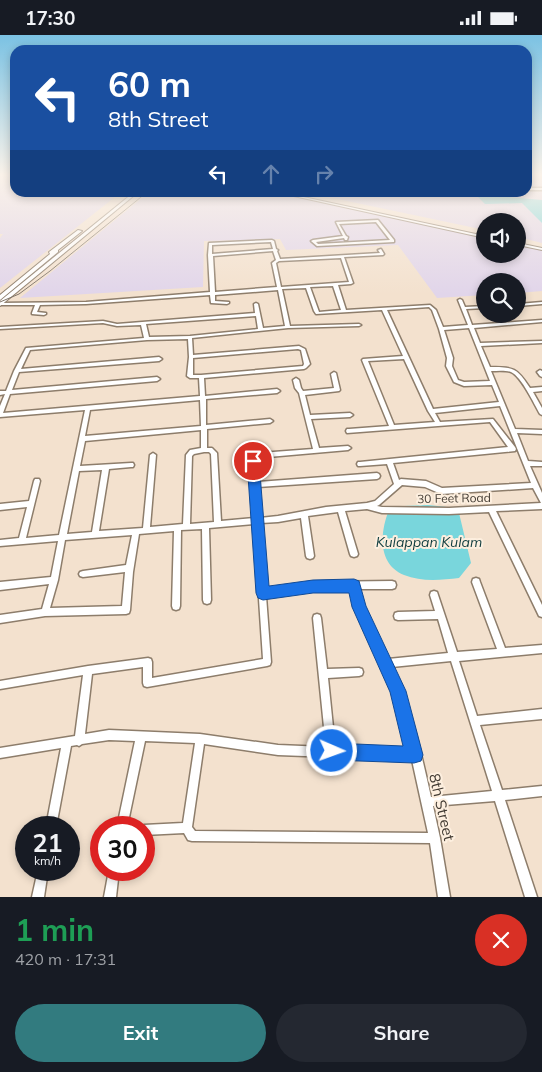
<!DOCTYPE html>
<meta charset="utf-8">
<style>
body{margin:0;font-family:Mulish,sans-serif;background:#242831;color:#f1f3f6;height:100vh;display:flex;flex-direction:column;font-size:19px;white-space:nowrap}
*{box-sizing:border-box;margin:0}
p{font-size:16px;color:#9ea1a6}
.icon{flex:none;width:28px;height:28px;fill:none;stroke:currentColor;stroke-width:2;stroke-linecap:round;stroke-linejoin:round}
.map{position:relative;height:862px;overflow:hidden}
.details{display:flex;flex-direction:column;background:#171b24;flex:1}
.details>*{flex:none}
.top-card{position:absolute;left:10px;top:10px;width:522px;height:152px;border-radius:15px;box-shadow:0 2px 8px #0003;background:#1a4fa0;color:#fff;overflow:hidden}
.tools{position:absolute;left:476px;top:178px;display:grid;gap:10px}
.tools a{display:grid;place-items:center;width:50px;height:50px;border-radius:50%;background:#171b24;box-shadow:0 2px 8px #0003;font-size:25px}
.speed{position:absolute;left:15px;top:781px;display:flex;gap:10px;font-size:25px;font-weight:700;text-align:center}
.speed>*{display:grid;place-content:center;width:65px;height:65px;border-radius:50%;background:#171b24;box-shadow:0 2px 8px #0003;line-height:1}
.speed small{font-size:12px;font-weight:400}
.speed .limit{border:8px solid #d22;background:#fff;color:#111}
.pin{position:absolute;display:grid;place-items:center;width:42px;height:42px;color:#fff;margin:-21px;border:2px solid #fff;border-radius:50%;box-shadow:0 1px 5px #0007}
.me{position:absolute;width:55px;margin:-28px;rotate:92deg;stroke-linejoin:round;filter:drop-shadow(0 0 4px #0008)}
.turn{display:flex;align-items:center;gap:18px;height:105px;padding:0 15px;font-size:22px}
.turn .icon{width:65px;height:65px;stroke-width:2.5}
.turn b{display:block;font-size:35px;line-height:42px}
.lanes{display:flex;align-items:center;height:48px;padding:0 15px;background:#0003;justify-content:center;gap:25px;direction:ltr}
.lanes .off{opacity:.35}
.round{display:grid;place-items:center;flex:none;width:52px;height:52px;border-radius:26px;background:#242831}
.overview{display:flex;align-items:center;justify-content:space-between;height:85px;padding:0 15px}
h1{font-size:30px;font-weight:700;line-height:38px;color:#1e9e55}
.action{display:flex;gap:10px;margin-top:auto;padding:10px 15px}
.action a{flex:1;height:58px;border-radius:30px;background:#327b7f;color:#fff;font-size:20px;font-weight:700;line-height:58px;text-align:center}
.action a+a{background:#242831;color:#f1f3f6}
.status{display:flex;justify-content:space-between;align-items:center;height:35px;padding:0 25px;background:#171b24;direction:ltr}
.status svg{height:14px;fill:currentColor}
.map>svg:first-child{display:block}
.industrial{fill:#e1d5ea}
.water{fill:#79d6dc}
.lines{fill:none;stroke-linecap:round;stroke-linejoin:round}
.minor-casing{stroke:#8d7d6b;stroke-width:3}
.major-casing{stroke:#8d7d6b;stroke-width:2}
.minor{fill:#fff;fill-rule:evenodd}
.major{fill:#fff;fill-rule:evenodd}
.rail{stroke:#807569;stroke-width:1}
.route{fill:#1a73e8;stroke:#114b97}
.labels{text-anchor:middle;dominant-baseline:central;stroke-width:4;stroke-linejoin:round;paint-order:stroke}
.street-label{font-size:12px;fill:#413a32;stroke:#fdefdf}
.water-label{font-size:14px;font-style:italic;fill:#103d3f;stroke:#fdefdf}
.near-street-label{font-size:15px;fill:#413a32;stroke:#fdefdf}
</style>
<div class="status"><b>17:30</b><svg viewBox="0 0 49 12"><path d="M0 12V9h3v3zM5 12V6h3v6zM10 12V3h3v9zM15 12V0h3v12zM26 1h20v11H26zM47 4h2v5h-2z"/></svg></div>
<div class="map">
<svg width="542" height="862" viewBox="0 0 542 862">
<rect width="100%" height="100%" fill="#f3e1ce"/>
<g class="industrial">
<polygon points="0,139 15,139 15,158 120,158 0,253 0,203 3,199 0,199"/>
<polygon points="528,139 542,139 542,208 518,202 518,186 485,186 485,195 309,158 528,158"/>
<polygon points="148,158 276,158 485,203 485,219 518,219 518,210 542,215 542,256 518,258 518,246 485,246 485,260 437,263 398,210 286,215 280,204 204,206 203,252 20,263"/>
</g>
<g class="water">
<polygon points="474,158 500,158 509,162 542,165 542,188 522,168 485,169"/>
<path d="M428 470 456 473 459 478 471 528 459 543C441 545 421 547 404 540 377 529 380 497 389 475L404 471Z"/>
</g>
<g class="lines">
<g class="minor-casing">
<g id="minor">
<rect x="528" y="153" width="14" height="2"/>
<path d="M378 185 394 205V207L317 211 311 206 313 205 343 201 336 187ZM376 187 390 205 318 209 316 207 344 203 345 205H347L348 202 346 201 339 189Z"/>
<path d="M272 205 274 206 276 214 278 215 277 216 280 224 380 218 378 215 381 214 384 219 383 220 344 222 353 248 351 249 338 250 346 275 430 270 436 275 443 292 468 290 458 265 460 264 462 265 465 272 485 271V273L466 274 472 290 542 285V287L474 293 480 308 542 306V308L481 311 490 332C514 332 517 333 530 353L542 352V356L533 357 542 373V380L540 379C534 369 522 342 511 337 505 335 497 336 491 336L515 394 542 395V399L517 398 528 426 542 427V431H530L542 458V474L496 476 542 570V582L539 581 489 477 449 479 382 478 367 474 345 476 358 519 357 521 354 522 351 521 350 519 338 477 308 481 314 521 313 523 310 524 307 523 306 521 301 483 278 487 261 488 266 554 313 547 392 546 395 547 396 550 395 553 392 554H358L365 578 388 624 448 618 438 584 398 585 395 584 394 581 395 578 398 577 435 576 430 560 431 557 434 556 437 557 457 617 497 614 472 547 473 544 476 543 479 544 480 547 505 613 542 610V618L459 626 477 681 542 674V684L480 690 502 755 542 751V761L505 765 537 862H525L495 766 433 771 440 803 450 862H438L430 808 192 806 188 805 184 798 144 800V792H140L144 790 183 788 195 708 145 706 127 792H117L135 706 109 705 82 709 79 711 77 710 71 711 56 792H46L61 713 0 723V713L75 701 83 640 0 654V646L88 631 148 623 151 624 152 627V643L263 624 254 489 209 493 211 565 210 568 207 569 204 568 203 565 202 494 181 495 180 571 179 574 176 575 173 574 172 571 174 496 139 499 133 537 130 575 129 578 126 579 45 581 0 588V580L42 574 49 549 0 555V547L51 542 58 506 0 511V505L19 503 27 472 0 475V469L29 466 34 446 35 444H39L40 446 26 503 59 500 85 375 0 382V371L5 359 0 360V356H6L14 336 26 313 144 303 141 290 117 291 103 288 0 294V292L103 286 117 289 255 278 254 269 256 268 258 269 263 293 285 291 278 255 215 260V266L229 267V268L227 269 211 268 210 260 86 269 40 270 37 277 46 278V279L44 280 32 279V278L35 270H0V268L86 267 210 257 208 220 209 208ZM271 207 273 214 212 219V210ZM273 216 276 225 272 228 277 252 215 257 213 221ZM341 223 349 247 281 252 276 228 279 226ZM333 251 341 275 319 277 310 252ZM306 253 314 276 316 279 382 275 403 321 363 324 362 325 389 391 349 394H347L346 396 347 398 490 387 508 412 360 427H358L357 429 358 431H360L387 429 394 449 375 466 367 468 326 472 278 481 260 483 258 452 377 444 379 443 380 441 379 439 377 438 258 447 256 426 257 423 348 415 351 413 348 411 319 413 311 384 350 382 353 380 350 378 310 380 305 360 339 356 340 355 336 338 334 337 331 339 334 353 303 356 301 353 299 345 296 343 293 345 295 353 299 358 313 414 260 418 253 419 250 426 254 483 221 486 217 418 212 413H207V394L270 388 273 386 270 384 206 390V364L277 358 280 356 277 354 205 361 204 343 304 334 306 333 310 329 305 314 299 311 193 320 192 303 288 293 359 291 361 290 359 289 290 291 282 254ZM429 272 432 275 439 294 447 323 446 331 454 347 464 351 492 350 499 367 433 374 387 275ZM256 281 258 294 190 301 149 302 146 289ZM469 293 490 346 464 347 458 345 452 331 453 323 444 295ZM188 304 189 322 187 341 190 343H199L200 361 3 378 10 359 157 346 160 344 157 342 12 355 19 337 159 326 162 324 159 322 21 334 30 315 147 305ZM298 314 301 315 304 329 303 331 201 340H193V323ZM404 324 428 376 435 387 394 390 368 326ZM200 365 201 391 85 401 90 375ZM500 371 531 448 442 453 426 446 401 444 399 445 393 428 515 416 516 414 515 412 493 384 440 387 435 378ZM201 395V413L190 415 186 420 183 489 150 492 156 420 153 418 150 420 143 493 99 496 109 434 131 432H133L134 430 133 428H131L80 431 85 406ZM204 417H209L211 419 214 487 190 489 192 421 194 419ZM102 435 92 497 67 499 79 436ZM402 450 425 452 441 459 533 453 541 468 449 473 382 472 377 471 379 470ZM132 500 126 530 83 536 80 537 79 539 80 541 83 542 125 537 122 571 50 573 58 545 65 505ZM351 554C357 587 375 614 388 644 398 666 404 691 410 715L335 712 328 643 359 641 362 640 363 637 362 634 359 633 327 634 321 583 320 580 317 579 314 580 313 583 326 712 278 710 200 699 109 695 85 699 92 639 143 632V648L144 651 147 652 267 631 270 630 271 627 266 561 313 555ZM451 626 492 756 431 762C421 718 411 672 392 632ZM204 709 278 720 412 725 428 798 195 796 192 792Z"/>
<polygon points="542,267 542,269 518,271 518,269"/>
<polygon points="540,335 542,336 542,342 540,341 537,337"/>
<polygon points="38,835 48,835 44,862 32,862"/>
<polygon points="109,835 119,835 116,862 104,862"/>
</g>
</g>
<g class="major-casing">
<g id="major">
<polygon points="133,158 137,158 0,271 0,266"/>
<polygon points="280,158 285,158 485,201 485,203"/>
<polygon points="78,195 82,196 58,215 58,217 0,265 0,260 50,219 49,217"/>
<polygon points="518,208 542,213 542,215 518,210"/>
</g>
</g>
<use href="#minor" class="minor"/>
<use href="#major" class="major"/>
<polyline class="rail" points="0,267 19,259 50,236 146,158"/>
</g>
<linearGradient id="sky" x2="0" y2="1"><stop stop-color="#7bc2e3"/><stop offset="0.54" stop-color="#faf2e9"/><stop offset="1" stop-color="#faf2e9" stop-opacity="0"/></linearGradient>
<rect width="542" height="259" fill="url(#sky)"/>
<polygon class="route" points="253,421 259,426 269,551 313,545 354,544 359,546 366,571 406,656 423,720 421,726 414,728 332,725 325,723 323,716 325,710 332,708 403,711 390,657 352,572 349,558 313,558 263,565 258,563 256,558 247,426"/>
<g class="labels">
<g class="street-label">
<text transform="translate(454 463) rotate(-1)">30 Feet Road</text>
</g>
<g class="water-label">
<text x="429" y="507">Kulappan Kulam</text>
</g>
<g class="near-street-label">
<text transform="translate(442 772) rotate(77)">8th Street</text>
</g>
</g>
</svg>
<div class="tools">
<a><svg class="icon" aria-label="sound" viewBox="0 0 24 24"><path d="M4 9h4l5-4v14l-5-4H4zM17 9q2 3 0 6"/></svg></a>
<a><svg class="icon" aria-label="search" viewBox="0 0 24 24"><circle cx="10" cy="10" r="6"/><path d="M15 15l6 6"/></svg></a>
</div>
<div class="speed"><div>21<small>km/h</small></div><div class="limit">30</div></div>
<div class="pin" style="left:253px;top:426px;background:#d93025"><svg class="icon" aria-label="arrive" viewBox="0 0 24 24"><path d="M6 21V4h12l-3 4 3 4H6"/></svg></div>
<svg class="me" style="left:332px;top:716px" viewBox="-20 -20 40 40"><circle r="17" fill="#1a73e8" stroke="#fff" stroke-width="3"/><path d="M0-11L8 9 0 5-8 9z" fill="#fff"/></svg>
<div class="top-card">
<div class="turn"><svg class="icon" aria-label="left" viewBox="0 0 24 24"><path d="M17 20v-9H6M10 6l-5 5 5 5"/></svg><div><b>60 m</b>8th Street</div></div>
<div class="lanes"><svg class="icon" aria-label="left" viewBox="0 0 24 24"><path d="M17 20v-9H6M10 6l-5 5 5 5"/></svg><svg class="icon off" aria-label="ahead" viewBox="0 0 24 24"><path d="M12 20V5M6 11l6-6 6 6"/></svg><svg class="icon off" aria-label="right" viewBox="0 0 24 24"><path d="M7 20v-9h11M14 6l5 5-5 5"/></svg></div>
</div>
</div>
<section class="details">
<div class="overview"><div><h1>1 min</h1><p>420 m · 17:31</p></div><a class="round" style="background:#d93025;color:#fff"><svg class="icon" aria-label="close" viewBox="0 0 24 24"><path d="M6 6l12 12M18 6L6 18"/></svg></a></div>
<div class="action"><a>Exit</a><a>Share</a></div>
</section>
